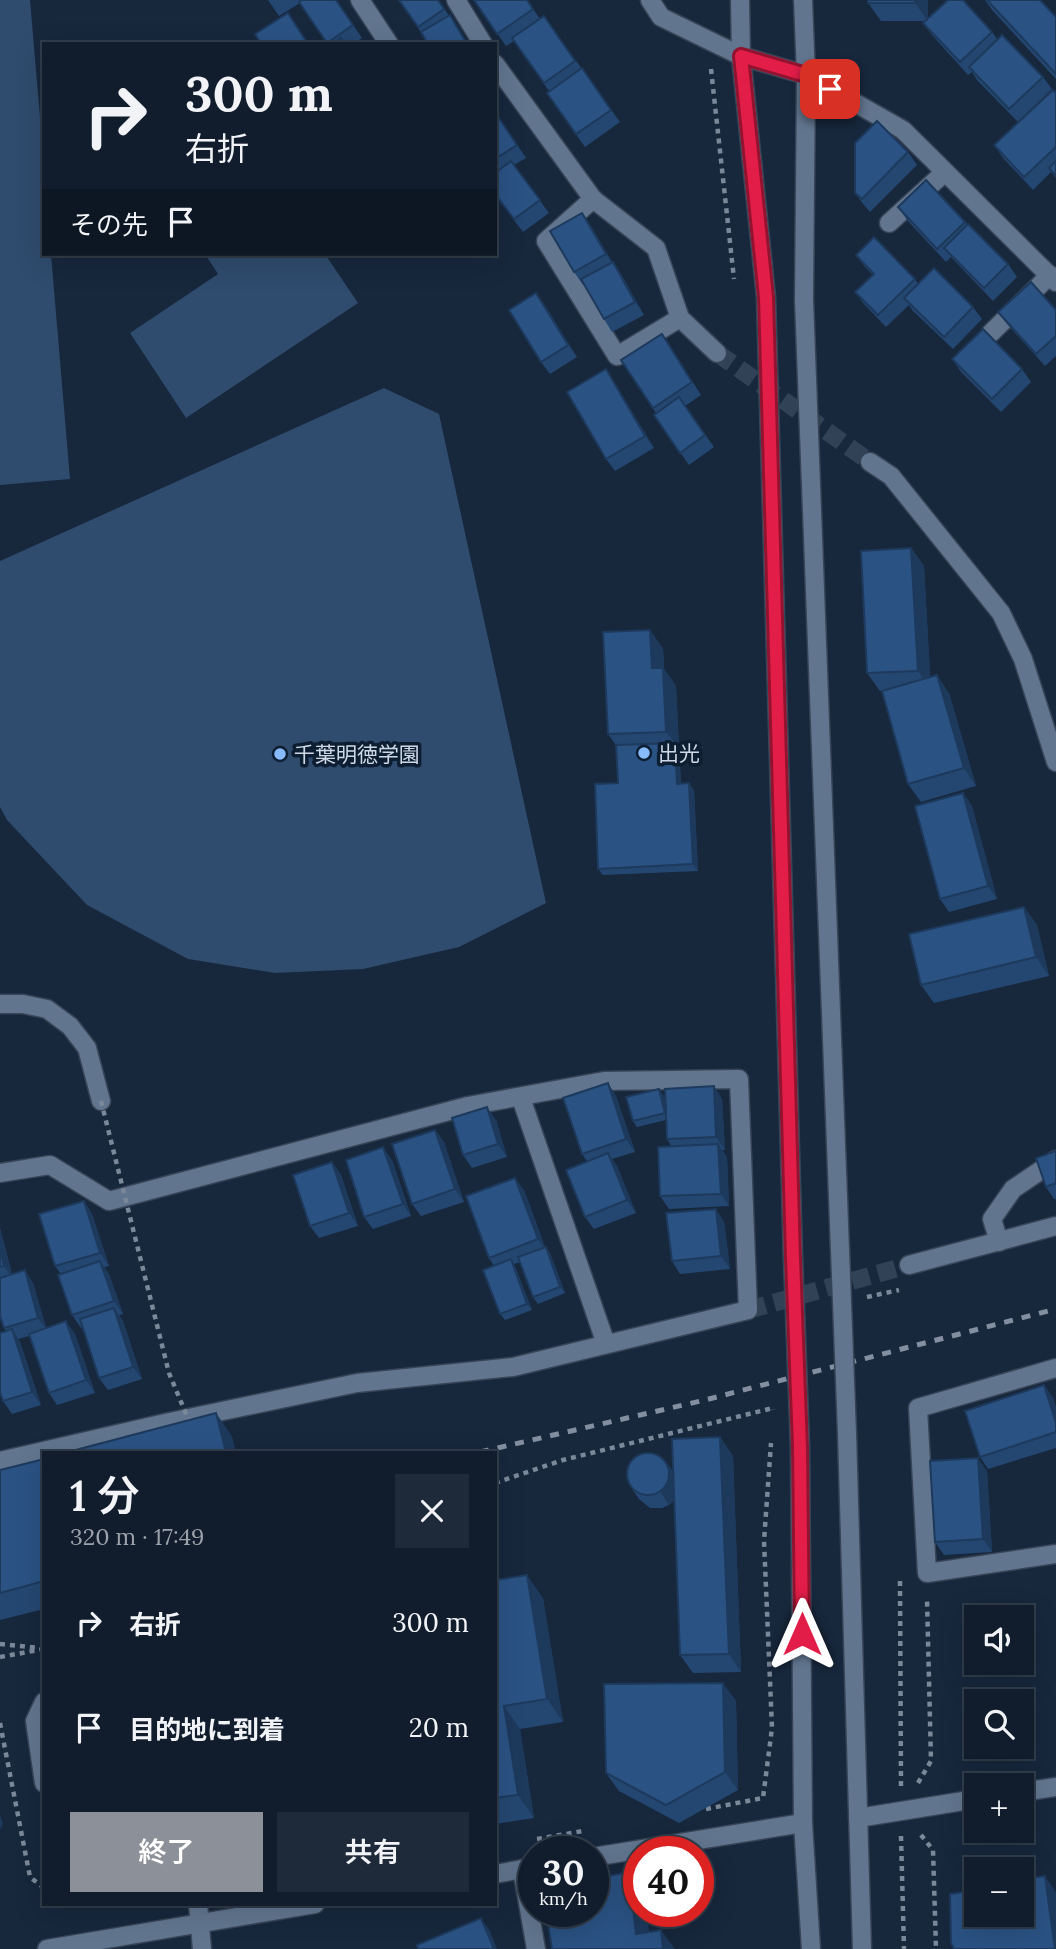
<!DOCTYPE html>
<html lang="ja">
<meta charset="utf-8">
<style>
body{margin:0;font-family:Lora,"Noto Sans JP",serif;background:#1e2a39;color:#f1f3f6;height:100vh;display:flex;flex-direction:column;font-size:26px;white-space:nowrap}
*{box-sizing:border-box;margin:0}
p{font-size:23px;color:#9ca2aa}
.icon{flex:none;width:38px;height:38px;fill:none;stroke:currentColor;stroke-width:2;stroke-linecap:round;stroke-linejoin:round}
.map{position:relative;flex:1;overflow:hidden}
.sheet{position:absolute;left:42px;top:1451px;width:455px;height:455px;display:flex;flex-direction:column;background:#111d2d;border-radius:0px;box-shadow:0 7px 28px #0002,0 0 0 2px #303b49}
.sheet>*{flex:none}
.guide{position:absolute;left:42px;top:42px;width:455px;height:214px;border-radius:0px;box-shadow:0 7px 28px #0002,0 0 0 2px #303b49;background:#111d2d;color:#f1f3f6;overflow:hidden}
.buttons{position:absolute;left:964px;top:1605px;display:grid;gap:14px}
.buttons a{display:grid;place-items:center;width:70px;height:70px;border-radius:0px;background:#111d2d;box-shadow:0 7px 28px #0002,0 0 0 2px #303b49;font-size:35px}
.speed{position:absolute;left:518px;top:1836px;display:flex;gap:14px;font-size:35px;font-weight:700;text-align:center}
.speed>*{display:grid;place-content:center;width:91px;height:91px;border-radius:50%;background:#111d2d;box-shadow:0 7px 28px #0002,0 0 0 2px #303b49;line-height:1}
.speed small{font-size:18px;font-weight:400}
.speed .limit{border:10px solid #d22;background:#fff;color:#111}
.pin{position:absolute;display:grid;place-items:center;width:60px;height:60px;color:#fff;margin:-30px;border-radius:14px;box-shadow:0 4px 10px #0006}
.me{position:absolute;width:77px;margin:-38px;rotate:0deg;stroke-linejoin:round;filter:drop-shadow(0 0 5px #0008)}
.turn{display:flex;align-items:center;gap:24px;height:147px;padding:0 28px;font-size:32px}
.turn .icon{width:91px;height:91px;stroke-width:2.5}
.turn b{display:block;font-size:49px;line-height:60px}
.then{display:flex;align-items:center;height:66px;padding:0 28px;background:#0003;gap:14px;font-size:26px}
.round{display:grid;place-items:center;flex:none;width:74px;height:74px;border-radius:0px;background:#1e2a39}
.head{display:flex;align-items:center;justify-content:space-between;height:119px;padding:0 28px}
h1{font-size:42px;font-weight:600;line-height:52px}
.primary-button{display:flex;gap:14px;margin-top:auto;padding:14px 28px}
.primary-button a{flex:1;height:80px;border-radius:0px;background:#8c9099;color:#fff;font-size:28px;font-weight:600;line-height:80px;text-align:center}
.primary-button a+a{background:#1e2a39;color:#f1f3f6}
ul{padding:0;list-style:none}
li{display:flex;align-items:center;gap:21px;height:105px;padding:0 28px}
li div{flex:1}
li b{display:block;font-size:26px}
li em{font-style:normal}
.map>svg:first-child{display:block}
.green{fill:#2f4b6d}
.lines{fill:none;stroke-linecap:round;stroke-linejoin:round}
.minor-tunnel{stroke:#324256;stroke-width:18;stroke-dasharray:18 9;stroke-linecap:butt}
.minor-casing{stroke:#374456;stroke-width:21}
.path{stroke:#7b8899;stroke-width:4.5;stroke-dasharray:5 5;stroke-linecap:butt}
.minor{stroke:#61758e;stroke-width:18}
.rail{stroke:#838fa0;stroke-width:5;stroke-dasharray:9 9;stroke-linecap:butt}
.minor-bridge-casing{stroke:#374456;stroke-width:21;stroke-linecap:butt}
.path-bridge{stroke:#7b8899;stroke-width:4.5;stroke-dasharray:5 5;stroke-linecap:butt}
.minor-bridge{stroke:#61758e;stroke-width:18}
.wall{fill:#244771}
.shaded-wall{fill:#1d395c}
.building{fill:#2a5283;stroke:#1d395c;stroke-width:2}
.route-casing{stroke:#92132f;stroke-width:18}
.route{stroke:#e11d48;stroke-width:12}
.poi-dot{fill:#87bbfc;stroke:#0d1e32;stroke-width:2.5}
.labels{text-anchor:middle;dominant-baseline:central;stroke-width:7;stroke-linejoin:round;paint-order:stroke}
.poi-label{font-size:21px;fill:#ced8e6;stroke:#0d1e32;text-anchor:start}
</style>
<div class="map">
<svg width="1056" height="1949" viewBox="0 0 1056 1949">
<rect width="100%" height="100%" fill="#17273c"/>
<g class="green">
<polygon points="0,0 30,0 44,164 44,254 51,254 70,479 0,485"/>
<polygon points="205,254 325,254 358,303 186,418 130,333 218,274"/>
<polygon points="384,388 439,414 546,903 459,947 363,969 275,973 188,959 87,905 7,820 0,807 0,561"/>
</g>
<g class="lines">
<g class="minor-tunnel">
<polyline points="717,353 870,462"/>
<polyline points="748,1310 909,1265"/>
</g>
<g class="minor-casing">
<g id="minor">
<polyline points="360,0 389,44"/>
<polyline points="456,0 483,44"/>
<polyline points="650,0 661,17 741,56 806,75 903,130 1056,282"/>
<polyline points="740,0 741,56 766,297 793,1258"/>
<polyline points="803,0 806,75 804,300 840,1250"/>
<polyline points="495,64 593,199 656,248 680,318 717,353"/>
<polyline points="593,199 546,241 617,356 680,318"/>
<polyline points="889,223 945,172"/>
<polyline points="991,333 1050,275"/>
<polyline points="870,462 891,476 1001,613 1023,659 1056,762"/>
<polyline points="0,1004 23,1004 47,1009 70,1026 87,1048 101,1101"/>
<polyline points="521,1098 606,1344"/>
<polyline points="0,1173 50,1165 109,1201 468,1106 604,1081 739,1079 748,1310 513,1367 357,1383 165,1423 0,1461"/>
<polyline points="999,1242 992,1219 1013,1189 1056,1160"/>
<polyline points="909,1265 1056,1226"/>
<polyline points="1056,1368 918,1408 927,1573 1056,1554"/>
<polyline points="847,1433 862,1949"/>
<polyline points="800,1446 803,1823 811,1949"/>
<polyline points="44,1702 35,1721 44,1783"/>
<polyline points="1022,1792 1056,1787"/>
<polyline points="858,1818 976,1799"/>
<polyline points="593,1857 803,1823"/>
<polyline points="522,1869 536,1949"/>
<polyline points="495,1874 534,1867"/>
<polyline points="198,1904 202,1949"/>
<polyline points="47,1949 315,1904"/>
</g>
</g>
<g class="path">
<polyline points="711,69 734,279"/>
<polyline points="867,1297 899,1290"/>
<polyline points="495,1483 563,1460 773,1408 773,1410"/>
<polyline points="900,1581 901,1786"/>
<polyline points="0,1644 41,1648"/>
<polyline points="0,1657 44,1649"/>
<polyline points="0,1723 30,1877 44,1888"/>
<polyline points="918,1783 931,1761 927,1599"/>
<polyline points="706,1809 763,1798 772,1728 764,1541 771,1443"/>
<polyline points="921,1835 933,1850 936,1949"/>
<polyline points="901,1836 904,1949"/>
<polyline points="537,1839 583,1831"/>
<polyline points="64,1904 76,1904"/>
</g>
<use href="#minor" class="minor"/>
<polyline class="rail" points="480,1452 705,1400 1056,1309"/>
<g class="minor-bridge-casing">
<g id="minor-bridge">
<polyline points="840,1250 847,1433"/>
<polyline points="793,1258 800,1446"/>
</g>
</g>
<polyline class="path-bridge" points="101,1101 169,1373 191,1426"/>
<use href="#minor-bridge" class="minor-bridge"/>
</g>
<g class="wall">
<polygon points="268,0 336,0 362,38 353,44 328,44 300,3 279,16"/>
<polygon points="399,0 438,0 458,28 422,34"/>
<polygon points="474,0 527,0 540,19 544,16 620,122 585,147 547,93 549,91 514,41 506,46"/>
<polygon points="868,0 928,0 928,18 992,32 997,39 1043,77 1052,89 1018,122 977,80 972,72 968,75 932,35 923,23 925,21 881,21 868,3"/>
<polygon points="985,0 1040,0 1056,17 1056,79 992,10"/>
<polygon points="1056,93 1056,178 1051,172 1033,190 1003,158 994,145"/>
<polygon points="495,111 526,158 514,165 549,213 523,232 495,195"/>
<polygon points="908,152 917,165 870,212 864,205 855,193"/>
<polygon points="898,207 965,222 1008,264 1017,277 993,301 951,257 946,262 907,220"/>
<polygon points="591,226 612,262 613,262 621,274 644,315 612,332 604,319 584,284 583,285 574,272"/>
<polygon points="856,255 915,279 918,284 973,307 982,319 953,349 913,311 909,305 886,327 864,304 855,292 873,275 865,267"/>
<polygon points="536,293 577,357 550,374 541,362"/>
<polygon points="1056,310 1056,356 1045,366 1007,324 998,312"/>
<polygon points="662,334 701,395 685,406 714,447 689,465 654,415 656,413 621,360"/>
<polygon points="952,359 1022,369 1031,382 1001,412 961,372"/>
<polygon points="606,369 614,382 654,448 615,471 606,459"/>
<polygon points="911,548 924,566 930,677 949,693 976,786 921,802 908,784 882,691 880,691 867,673"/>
<polygon points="663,648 664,669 676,686 681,784 694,790 698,871 603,875 598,869 618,783 616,745 608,734"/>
<polygon points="963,793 972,806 997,899 949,912 940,899"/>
<polygon points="1024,907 1037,925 1049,976 934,1003 921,985"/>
<polygon points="714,1086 722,1099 725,1150 722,1150 727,1157 729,1206 669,1209 660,1196 672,1147 667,1139 666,1120 637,1127 633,1121 664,1096 665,1104"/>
<polygon points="616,1096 635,1152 612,1159 617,1166 636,1213 594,1229 585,1217 587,1161 582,1154"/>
<polygon points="496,1120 507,1157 472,1168 463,1155"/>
<polygon points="435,1130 444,1142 464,1202 421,1216 412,1204"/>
<polygon points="1056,1151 1056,1199 1054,1199 1046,1187"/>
<polygon points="392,1160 411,1216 373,1229 364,1217"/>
<polygon points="332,1162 341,1175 358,1226 319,1238 310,1226"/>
<polygon points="524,1190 545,1247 550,1253 565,1293 538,1304 533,1297 520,1262 514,1264 532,1310 505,1320 500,1314 494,1266 489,1258"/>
<polygon points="84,1201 92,1214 109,1266 104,1267 109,1274 123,1314 119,1315 123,1321 142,1379 108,1390 99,1378 83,1327 81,1328 72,1315 61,1274 55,1266"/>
<polygon points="724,1221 730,1269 680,1274 672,1261"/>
<polygon points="0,1228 12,1274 33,1283 46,1328 75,1334 95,1393 57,1405 49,1393 29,1336 18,1339 20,1342 41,1405 12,1414 3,1401 6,1331 4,1328 0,1316"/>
<polygon points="1044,1385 1053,1398 1056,1408 1056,1448 988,1469 980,1457"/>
<polygon points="720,1437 733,1456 741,1672 693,1673 680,1655 674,1500 669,1505 662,1508 650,1508 639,1499 630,1486 669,1466 673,1472"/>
<polygon points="44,1459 44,1609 0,1620 0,1470"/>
<polygon points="987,1471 992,1552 944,1555 935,1542"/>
<polygon points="495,1580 543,1598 563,1722 520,1729 534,1818 495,1824"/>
<polygon points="736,1701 738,1790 679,1823 619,1791 606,1773"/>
</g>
<g class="shaded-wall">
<polygon points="915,0 928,0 928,21 915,3"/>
<polygon points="582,213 591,226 614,267 606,254"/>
<polygon points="613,262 621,274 644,315 635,302"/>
<polygon points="536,293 545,305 577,357 568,345"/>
<polygon points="606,369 614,382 654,448 645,436"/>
<polygon points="911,548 924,566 931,689 918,671"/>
<polygon points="650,630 663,648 664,669 676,686 681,790 677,784 675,743 666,732 652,668"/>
<polygon points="937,675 949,693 976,786 964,768"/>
<polygon points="689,783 694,790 698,871 693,864"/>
<polygon points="963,793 972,806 997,899 988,886"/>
<polygon points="1024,907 1037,925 1049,976 1036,957"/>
<polygon points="608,1083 616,1096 635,1152 626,1139"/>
<polygon points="714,1086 722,1099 725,1150 716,1137"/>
<polygon points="659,1089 664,1096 669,1120 665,1113"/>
<polygon points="487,1107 496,1120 507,1157 498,1144"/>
<polygon points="435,1130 444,1142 464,1202 455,1189"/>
<polygon points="718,1144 727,1157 729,1206 721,1194"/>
<polygon points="383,1147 392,1160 411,1216 403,1204"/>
<polygon points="608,1153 617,1166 636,1213 627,1200"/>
<polygon points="332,1162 341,1175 358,1226 349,1213"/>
<polygon points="515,1178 524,1190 547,1252 538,1239"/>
<polygon points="84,1201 92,1214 109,1266 100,1253"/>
<polygon points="716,1209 724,1221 730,1269 721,1256"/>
<polygon points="0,1228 13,1279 4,1266 0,1249"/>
<polygon points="546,1247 550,1253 565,1293 560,1287"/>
<polygon points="511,1259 515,1266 532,1310 527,1304"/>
<polygon points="100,1261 109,1274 123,1314 114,1301"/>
<polygon points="25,1270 33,1283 47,1330 38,1318"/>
<polygon points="114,1308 123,1321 142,1379 133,1367"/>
<polygon points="66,1321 75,1334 95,1393 86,1380"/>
<polygon points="12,1329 20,1342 41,1405 32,1392"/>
<polygon points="1044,1385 1053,1398 1056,1408 1056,1423"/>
<polygon points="216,1413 232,1436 236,1452 226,1452"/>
<polygon points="720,1437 733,1456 741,1672 729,1654"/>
<polygon points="978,1458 987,1471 992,1552 983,1539"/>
<polygon points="669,1466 677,1478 678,1495 669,1505 661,1493"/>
<polygon points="527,1575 543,1598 563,1722 547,1699"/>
<polygon points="723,1683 736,1701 738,1790 725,1772"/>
<polygon points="504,1706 520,1729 534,1818 518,1795"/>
<polygon points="0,1815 3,1824 0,1830"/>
<polygon points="629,1872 639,1886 639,1911 647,1911 651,1949 636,1934"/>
<polygon points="1045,1876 1056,1892 1056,1949 1055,1949"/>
<polygon points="481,1918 490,1931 497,1949 494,1949"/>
<polygon points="661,1930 675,1949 663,1949"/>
</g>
<g class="building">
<polygon points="302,0 336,0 353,25 327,43 299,2"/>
<polygon points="399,0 438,0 444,9 418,27"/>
<polygon points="474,0 527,0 533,9 497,34"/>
<rect x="868" y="0" width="47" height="3"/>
<polygon points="948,0 963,0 992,32 960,62 923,23"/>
<polygon points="987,0 1040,0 1056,17 1056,74"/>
<polygon points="288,13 308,44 261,44 255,34"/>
<polygon points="450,15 467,44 428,44 421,32"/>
<polygon points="544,16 575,61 544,83 512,38"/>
<polygon points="1002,35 1043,77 1009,109 969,67"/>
<polygon points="341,38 345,44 332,44"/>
<polygon points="582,68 611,110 576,134 547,93"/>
<polygon points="1053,90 1056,93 1056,147 1024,177 994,145"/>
<polygon points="495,112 517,145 495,159"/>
<polygon points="877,121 908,152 862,199 855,193 855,143"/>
<polygon points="511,161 540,200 514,219 495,194 495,173"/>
<polygon points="1056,161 1056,176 1049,168"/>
<polygon points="926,180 965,222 937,249 898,207"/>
<polygon points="582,213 606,254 574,272 550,231"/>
<polygon points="968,224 1008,264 984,288 944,248"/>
<polygon points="874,237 915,279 878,315 855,292 874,274 856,255"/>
<polygon points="613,262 635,302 604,319 581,279"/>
<polygon points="934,268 973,307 944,337 904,298"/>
<polygon points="1031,282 1056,310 1056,336 1036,354 998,312"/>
<polygon points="536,293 568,345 541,362 509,310"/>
<polygon points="983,329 1022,369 992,399 952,359"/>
<polygon points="662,334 692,382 653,408 621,360"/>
<polygon points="606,369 645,436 606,459 567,392"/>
<polygon points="679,397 705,435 680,453 654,415"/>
<polygon points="911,548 918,671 867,673 861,551"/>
<polygon points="650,630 652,668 663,668 666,732 608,734 603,632"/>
<polygon points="937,675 964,768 908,784 882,691"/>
<polygon points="675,743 677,784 689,783 693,864 598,869 595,784 618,783 616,745"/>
<polygon points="963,793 988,886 940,899 915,806"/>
<polygon points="1024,907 1036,957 921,985 909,934"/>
<polygon points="608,1083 626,1139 582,1154 563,1098"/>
<polygon points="714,1086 716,1137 667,1139 665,1089"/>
<polygon points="659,1089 665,1113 633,1121 626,1097"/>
<polygon points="487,1107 498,1144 463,1155 452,1118"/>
<polygon points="435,1130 455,1189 412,1204 392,1144"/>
<polygon points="718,1144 721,1194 660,1196 658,1147"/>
<polygon points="383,1147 403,1204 364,1217 346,1160"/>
<polygon points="1056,1151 1056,1183 1046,1187 1036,1158"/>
<polygon points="608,1153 627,1200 585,1217 566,1170"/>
<polygon points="332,1162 349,1213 310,1226 293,1175"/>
<polygon points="515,1178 538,1239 489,1258 466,1196"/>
<polygon points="84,1201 100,1253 55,1266 39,1214"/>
<polygon points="716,1209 721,1256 672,1261 666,1213"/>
<polygon points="546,1247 560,1287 533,1297 518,1257"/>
<polygon points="0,1249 4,1266 0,1267"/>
<polygon points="511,1259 527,1304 500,1314 483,1270"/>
<polygon points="100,1261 114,1301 72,1315 58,1275"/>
<polygon points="25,1270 38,1318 4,1328 0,1316 0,1278"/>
<polygon points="114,1308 133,1367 99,1378 80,1319"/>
<polygon points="66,1321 86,1380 49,1393 29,1334"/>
<polygon points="12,1329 32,1392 3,1401 0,1392 0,1333"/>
<polygon points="1044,1385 1056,1423 1056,1432 980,1457 965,1411"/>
<polygon points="216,1413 226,1452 68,1452"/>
<polygon points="720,1437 729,1654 680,1655 672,1439"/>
<circle cx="648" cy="1474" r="21"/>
<polygon points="978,1458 983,1539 935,1542 930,1461"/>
<polygon points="44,1459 44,1581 0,1593 0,1470"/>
<polygon points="527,1575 547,1699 504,1706 518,1795 495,1798 495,1580"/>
<polygon points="723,1683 725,1772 666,1805 606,1773 604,1684"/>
<polygon points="1015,1863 1016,1869 983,1869"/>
<polygon points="629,1872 636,1934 661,1930 663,1949 552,1949 546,1911 593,1911 593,1879"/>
<polygon points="1045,1876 1055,1949 954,1949 951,1943 950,1894 976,1890 976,1914 1022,1914 1022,1879"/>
<polygon points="481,1918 494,1949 418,1949 417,1945"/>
</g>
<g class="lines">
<g class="route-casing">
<polyline id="route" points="802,1634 800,1447 793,1258 766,297 741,56 806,75 830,89"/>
</g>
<use href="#route" class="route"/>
</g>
<g class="poi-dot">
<circle cx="644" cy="753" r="7"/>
<circle cx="280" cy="754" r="7"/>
</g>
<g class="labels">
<g class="poi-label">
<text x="658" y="753">出光</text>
<text x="294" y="754">千葉明徳学園</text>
</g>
</g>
</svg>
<div class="buttons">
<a><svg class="icon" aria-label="sound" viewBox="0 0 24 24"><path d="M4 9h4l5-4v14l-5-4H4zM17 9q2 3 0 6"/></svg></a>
<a><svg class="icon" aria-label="search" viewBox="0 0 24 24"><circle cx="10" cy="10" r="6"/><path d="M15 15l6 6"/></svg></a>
<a>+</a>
<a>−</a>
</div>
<div class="speed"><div>30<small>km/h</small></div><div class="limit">40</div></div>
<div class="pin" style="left:830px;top:89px;background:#d93025"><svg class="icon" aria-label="arrive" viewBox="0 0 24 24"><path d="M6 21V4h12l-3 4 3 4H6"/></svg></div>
<svg class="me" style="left:802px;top:1634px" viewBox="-20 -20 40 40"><path d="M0-17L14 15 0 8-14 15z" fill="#e11d48" stroke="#fff" stroke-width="4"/></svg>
<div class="guide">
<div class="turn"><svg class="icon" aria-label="right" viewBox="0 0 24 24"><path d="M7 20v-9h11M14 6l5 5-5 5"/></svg><div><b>300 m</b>右折</div></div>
<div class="then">その先<svg class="icon" aria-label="arrive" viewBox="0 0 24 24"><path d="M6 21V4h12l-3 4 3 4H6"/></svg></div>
</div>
<section class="sheet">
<div class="head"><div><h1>1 分</h1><p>320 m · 17:49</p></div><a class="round"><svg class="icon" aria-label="close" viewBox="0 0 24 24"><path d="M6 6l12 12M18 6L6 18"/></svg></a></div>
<ul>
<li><svg class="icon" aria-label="right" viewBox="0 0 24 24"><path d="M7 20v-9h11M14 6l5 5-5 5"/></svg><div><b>右折</b></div><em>300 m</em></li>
<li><svg class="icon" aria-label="arrive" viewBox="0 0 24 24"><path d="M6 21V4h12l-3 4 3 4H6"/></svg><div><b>目的地に到着</b></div><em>20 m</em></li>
</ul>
<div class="primary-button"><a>終了</a><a>共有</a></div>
</section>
</div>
